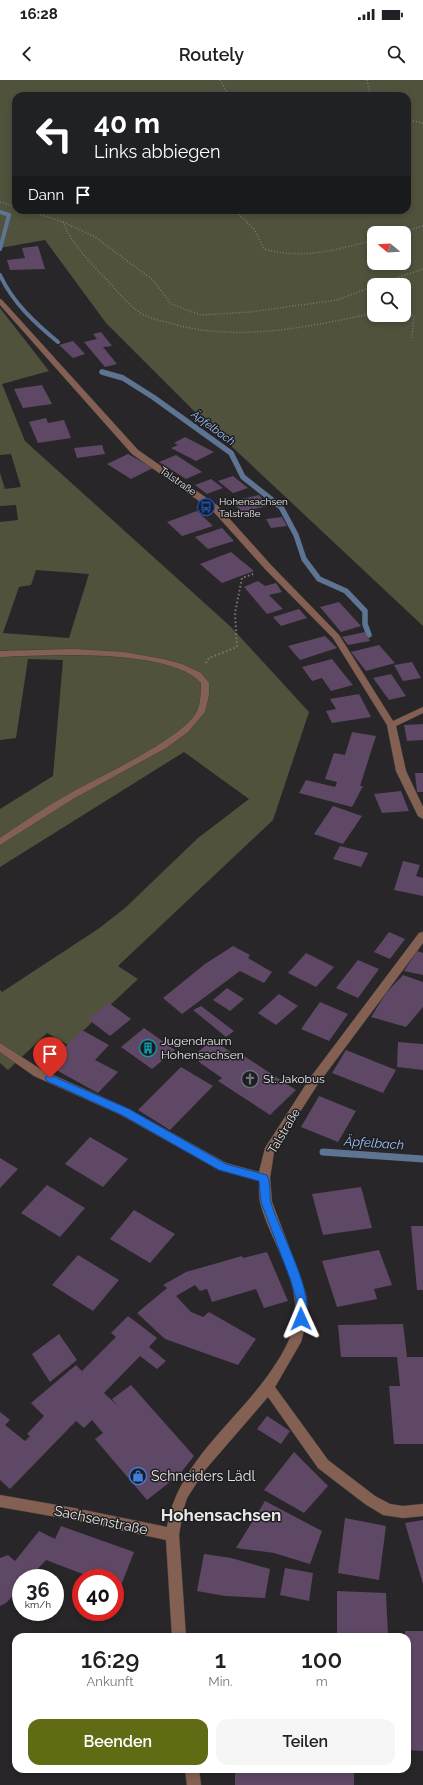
<!DOCTYPE html>
<html lang="de">
<meta charset="utf-8">
<style>
body{margin:0;font-family:Raleway,sans-serif;background:#f6f6f6;color:#202124;height:100vh;display:flex;flex-direction:column;font-size:15px;white-space:nowrap}
*{box-sizing:border-box;margin:0}
p{font-size:13px;color:#757577}
.icon{flex:none;width:22px;height:22px;fill:none;stroke:currentColor;stroke-width:2;stroke-linecap:round;stroke-linejoin:round}
.map{position:relative;flex:1;overflow:hidden}
.details{position:absolute;left:12px;top:1553px;width:399px;height:140px;display:flex;flex-direction:column;background:#fff;border-radius:12px;box-shadow:0 2px 6px #0003}
.details>*{flex:none}
.top-card{position:absolute;left:12px;top:12px;width:399px;height:122px;border-radius:12px;box-shadow:0 2px 6px #0003;background:#202124;color:#fff;overflow:hidden}
.needle{width:26px;rotate:288deg}
.fabs{position:absolute;left:367px;top:146px;display:grid;gap:8px}
.fabs a{display:grid;place-items:center;width:44px;height:44px;border-radius:8px;background:#fff;box-shadow:0 2px 6px #0003;font-size:20px}
.speed{position:absolute;left:12px;top:1489px;display:flex;gap:8px;font-size:20px;font-weight:700;text-align:center}
.speed>*{display:grid;place-content:center;width:52px;height:52px;border-radius:50%;background:#fff;box-shadow:0 2px 6px #0003;line-height:1}
.speed small{font-size:10px;font-weight:400}
.speed .limit{border:6px solid #d22;background:#fff;color:#111}
.pin{position:absolute;display:grid;place-items:center;width:34px;height:34px;color:#fff;margin:-41px -17px;border-radius:50% 50% 50% 0;rotate:-45deg;box-shadow:0 0 4px #0007}
.pin .icon{rotate:45deg}
.me{position:absolute;width:44px;margin:-22px;rotate:359deg;stroke-linejoin:round;filter:drop-shadow(0 0 3px #0008)}
.turn{display:flex;align-items:center;gap:14px;height:84px;padding:0 16px;font-size:18px}
.turn .icon{width:52px;height:52px;stroke-width:2.5}
.turn b{display:block;font-size:28px;line-height:34px}
.then{display:flex;align-items:center;height:38px;padding:0 16px;background:#0003;gap:8px;font-size:15px}
.eta{display:flex;justify-content:space-evenly;align-items:center;height:68px;text-align:center}
.eta b{font-size:24px;font-weight:600;line-height:28px}
.button{display:flex;gap:8px;margin-top:auto;padding:8px 16px}
.button a{flex:1;height:46px;border-radius:12px;background:#616b14;color:#fff;font-size:16px;font-weight:600;line-height:46px;text-align:center}
.button a+a{background:#f6f6f6;color:#202124}
.status{display:flex;justify-content:space-between;align-items:center;height:28px;padding:0 20px;background:#fff;direction:ltr}
.status svg{height:11px;fill:currentColor}
header{display:flex;justify-content:space-between;align-items:center;height:52px;padding:0 16px;background:#fff;font-size:18px;font-weight:600}
.map>svg:first-child{display:block}
.green{fill:#50523c;fill-rule:evenodd}
.lines{fill:none;stroke-linecap:round;stroke-linejoin:round}
.stream-far2{stroke:#5d7593;stroke-width:4}
.stream-far1{stroke:#5d7593;stroke-width:5.5}
.stream{stroke:#5d7593;stroke-width:7}
.building{fill:#5f4865}
.minor-casing{stroke:#434143;stroke-width:1}
.path-far1{stroke:#7b797b;stroke-width:1.5;stroke-dasharray:1 2;stroke-linecap:butt}
.path{stroke:#7b797b;stroke-width:2;stroke-dasharray:1.5 2.5;stroke-linecap:butt}
.minor{fill:#846052;fill-rule:evenodd}
.route{fill:#1a73e8;stroke:#114b97}
.labels{text-anchor:middle;dominant-baseline:central;stroke-width:3;stroke-linejoin:round;paint-order:stroke}
.far-street-label{font-size:10px;fill:#e8e7e8;stroke:#1e1d1f}
.far-poi-label{font-size:10px;fill:#e8e7e8;stroke:#1e1d1f;text-anchor:start}
.far-water-label{font-size:11px;font-style:italic;fill:#9cc4f8;stroke:#1e1d1f}
.poi-label{font-size:12px;fill:#e8e7e8;stroke:#1e1d1f;text-anchor:start}
.street-label{font-size:12px;fill:#e8e7e8;stroke:#1e1d1f}
.water-label{font-size:13px;font-style:italic;fill:#9cc4f8;stroke:#1e1d1f}
.near-poi-label{font-size:14px;fill:#e8e7e8;stroke:#1e1d1f;text-anchor:start}
.near-street-label{font-size:14px;fill:#e8e7e8;stroke:#1e1d1f}
.near-quarter-label{font-size:17px;font-weight:bold;fill:#e8e7e8;stroke:#1e1d1f}
</style>
<div class="status"><b>16:28</b><svg viewBox="0 0 49 12"><path d="M0 12V9h3v3zM5 12V6h3v6zM10 12V3h3v9zM15 12V0h3v12zM26 1h20v11H26zM47 4h2v5h-2z"/></svg></div>
<header><svg class="icon" aria-label="back" viewBox="0 0 24 24"><path d="M15 5l-7 7 7 7"/></svg>Routely<svg class="icon" aria-label="search" viewBox="0 0 24 24"><circle cx="10" cy="10" r="6"/><path d="M15 15l6 6"/></svg></header>
<div class="map">
<svg width="423" height="1705" viewBox="0 0 423 1705">
<rect width="100%" height="100%" fill="#282628"/>
<g class="green">
<path d="M0 0H423V546L197 334 106 243 45 160 0 168ZM16 16H407V130H16ZM374 153H404V183H374ZM374 205H404V235H374Z"/>
<path d="M0 228 49 291 2 304 25 361 231 547 309 632 273 740 118 886 138 899 68 965 47 953 8 990 0 983V910L2 912 98 849 125 828 198 758 249 719 184 672 0 787V729L53 696 63 580 28 579 16 658 0 660V442L18 440 16 425 0 426V393L5 409 21 407 11 374 0 375ZM36 490 89 494 69 558 3 553 19 507 31 505Z"/>
</g>
<g class="lines">
<g class="stream-far2">
<polyline points="0,132 9,135 0,169"/>
<path d="M0 195C13 223 35 243 58 262"/>
</g>
<polyline class="stream-far1" points="102,292 123,298 153,317 231,373 243,397 281,427 296,455 304,479 319,499 346,511 365,531 365,544 369,555"/>
<polyline class="stream" points="323,1072 423,1079"/>
</g>
<g class="building">
<polygon points="38,166 45,189 10,190 7,180 25,178 22,168"/>
<polygon points="101,252 112,266 103,267 117,284 105,287 84,262 97,259 93,254"/>
<polygon points="73,261 85,274 73,278 59,265"/>
<polygon points="42,305 52,324 23,328 14,309"/>
<polygon points="46,338 48,343 64,340 71,358 38,363 29,342"/>
<polygon points="185,357 214,372 196,381 171,368 178,365 174,363"/>
<polygon points="102,365 105,374 77,378 74,368"/>
<polygon points="128,374 153,388 131,399 107,384"/>
<polygon points="176,375 202,392 186,399 159,382"/>
<polygon points="233,396 248,408 233,413 218,401"/>
<polygon points="211,399 223,408 207,414 195,405"/>
<polygon points="259,415 268,426 241,432 232,421"/>
<polygon points="197,431 213,446 182,456 167,442"/>
<polygon points="282,437 287,446 271,448 266,439"/>
<polygon points="222,448 234,461 208,469 195,457"/>
<polygon points="231,472 254,491 222,503 200,484"/>
<polygon points="258,501 265,506 276,503 282,512 269,515 283,529 267,534 244,507"/>
<polygon points="339,522 361,546 341,552 320,527"/>
<polygon points="299,529 307,538 281,546 273,537"/>
<polygon points="365,552 370,561 348,565 342,557"/>
<polygon points="325,556 337,568 300,580 288,566"/>
<polygon points="379,565 395,583 366,591 351,572"/>
<polygon points="332,579 343,593 353,605 331,611 322,598 312,601 302,587"/>
<polygon points="412,582 421,598 403,601 394,585"/>
<polygon points="391,594 406,616 389,620 373,598"/>
<polygon points="359,614 371,637 332,643 326,631 336,629 330,619"/>
<polygon points="423,644 423,660 407,661 404,645"/>
<polygon points="352,652 376,656 360,706 363,706 352,727 299,713 306,700 335,707 337,702 325,699 334,673 345,675"/>
<polygon points="415,693 423,693 423,712 417,712"/>
<polygon points="401,711 409,731 382,733 374,714"/>
<polygon points="333,726 362,736 343,764 314,754"/>
<polygon points="340,766 368,773 361,787 333,779"/>
<polygon points="403,781 420,785 416,796 423,798 423,816 394,810"/>
<polygon points="389,852 405,859 390,879 374,872"/>
<polygon points="233,866 250,875 248,878 272,892 264,903 240,891 182,934 163,918 205,884"/>
<polygon points="417,871 423,873 423,895 404,891"/>
<polygon points="306,873 334,887 316,907 288,893"/>
<polygon points="358,880 379,889 358,918 336,908"/>
<polygon points="403,895 423,902 423,927 406,947 371,937 386,913"/>
<polygon points="227,908 244,919 230,931 213,920"/>
<polygon points="279,914 298,926 276,945 258,933"/>
<polygon points="320,922 348,934 329,961 301,949"/>
<polygon points="109,923 131,939 110,956 88,939"/>
<polygon points="201,926 234,951 226,957 193,930"/>
<polygon points="144,948 175,970 152,989 121,967"/>
<polygon points="82,950 109,965 95,980 118,992 98,1013 47,985"/>
<polygon points="398,962 423,964 423,990 397,987"/>
<polygon points="219,964 241,979 244,976 296,1010 270,1035 218,1001 222,998 199,982 198,972 206,965"/>
<polygon points="346,970 396,990 383,1013 332,993"/>
<polygon points="181,987 213,1006 170,1050 138,1030"/>
<polygon points="319,1016 356,1031 338,1062 301,1047"/>
<polygon points="90,1057 128,1079 103,1107 65,1084"/>
<polygon points="0,1078 18,1089 0,1108"/>
<polygon points="47,1105 85,1128 60,1157 21,1133"/>
<polygon points="361,1107 372,1148 323,1155 312,1114"/>
<polygon points="134,1130 175,1154 150,1183 110,1159"/>
<polygon points="411,1146 423,1146 423,1210 417,1210"/>
<polygon points="379,1170 392,1205 374,1209 377,1219 337,1227 322,1181"/>
<polygon points="267,1172 288,1221 264,1228 256,1209 212,1222 207,1209 200,1211 195,1205 176,1216 191,1232 203,1237 209,1232 256,1259 238,1285 165,1259 137,1233 167,1208 163,1205 186,1192 242,1176 243,1178"/>
<polygon points="78,1175 119,1200 93,1231 52,1205"/>
<polygon points="128,1236 157,1258 149,1267 166,1281 157,1289 140,1276 104,1313 118,1326 112,1319 131,1305 194,1376 179,1395 147,1420 95,1359 103,1353 92,1340 84,1348 76,1341 10,1409 0,1400 0,1332 10,1340 5,1345 25,1361 30,1356 27,1354 44,1336 31,1323 76,1285 82,1291 116,1257 111,1253"/>
<polygon points="403,1244 407,1277 423,1277 423,1364 394,1364 389,1306 400,1306 397,1277 341,1277 338,1245"/>
<polygon points="59,1254 77,1280 50,1302 32,1274"/>
<polygon points="267,1336 290,1351 281,1364 257,1349"/>
<polygon points="294,1372 328,1406 304,1433 264,1410"/>
<polygon points="265,1421 322,1451 310,1484 274,1473 236,1468"/>
<polygon points="345,1438 386,1446 379,1500 338,1493"/>
<polygon points="423,1440 423,1504 405,1443"/>
<polygon points="61,1446 134,1472 120,1508 115,1506 115,1498 93,1498 46,1480 29,1498 21,1498 21,1507 6,1523 0,1526 0,1478 8,1475 15,1481 39,1451 55,1459"/>
<polygon points="204,1474 231,1478 270,1489 265,1518 225,1516 197,1511"/>
<polygon points="285,1488 313,1493 309,1521 280,1515"/>
<polygon points="337,1511 386,1513 388,1557 337,1557"/>
<polygon points="405,1551 423,1551 423,1671 407,1670 407,1588 408,1588 407,1557 405,1557"/>
<rect x="235" y="1689" width="119" height="16"/>
</g>
<g class="lines">
<g class="minor-casing">
<g id="minor">
<polygon points="0,219 2,220 138,370 218,426 271,485 339,555 393,641 423,627 423,633 396,646 406,691 423,727 423,739 418,736 396,691 387,645 333,558 265,489 212,430 132,374 0,225"/>
<path d="M74 569 124 572 163 579 182 584 201 593 209 603V615L205 632 188 652 166 668 73 719 0 765V758C22 743 44 728 67 715 96 698 185 658 197 631 201 622 201 612 201 603 170 568 46 575 0 577V571Z"/>
<path d="M423 852V863L318 1004 274 1072 270 1098 272 1122 302 1201 307 1219V1239L301 1262 275 1307 328 1380 375 1416 390 1424 403 1426 423 1424V1436L403 1438 383 1435 365 1424 318 1388 268 1317 205 1390 187 1418 183 1431 179 1455 186 1557H172L166 1460 74 1440 0 1427V1415L74 1428 167 1447C178 1381 238 1341 273 1288 283 1273 293 1256 295 1238 299 1197 270 1161 260 1122 259 1116 259 1108 259 1101L219 1090 121 1035 34 996 0 972V963L42 990 129 1029 226 1083 259 1092 265 1068 310 998 419 853Z"/>
<polygon points="185,1689 199,1689 201,1705 187,1705"/>
</g>
</g>
<g class="path-far1">
<polyline points="220,0 228,14 225,16"/>
<polyline points="367,0 370,14 373,16"/>
<polyline points="407,40 423,43"/>
<polyline points="0,122 16,127"/>
<polyline points="26,130 63,142 95,157 153,200 171,224 201,235 250,232 337,220 374,206"/>
<path d="M234 130 254 149 264 169C305 180 334 170 374 160"/>
<path d="M63 142C72 164 88 180 104 197 117 210 128 226 144 235 152 239 161 241 170 243 236 263 308 247 374 233"/>
<polyline points="399,153 423,146"/>
<polyline points="376,205 423,189"/>
<polyline points="404,230 414,236 412,258"/>
</g>
<polyline class="path" points="206,583 209,578 237,567 235,533 242,498 253,494"/>
<use href="#minor" class="minor"/>
</g>
<path class="route" d="M50 995 129 1029 226 1084 267 1095C271 1103 269 1114 271 1123 279 1150 317 1217 305 1242L301 1244 297 1242 296 1239V1219L291 1201 261 1122 259 1101 219 1090 122 1035 47 1001 45 998 47 996Z"/>
<defs>
<g id="bus-ring" transform="scale(0.9)"><circle r="9.5" fill="#1e1d1f" stroke="#1a4fb4" stroke-width="1.5"/><path d="M-5-6H5V4H4V6H2V4H-2V6H-4V4H-5ZM-3.5-4V0h7V-4ZM-3.5 1.2v1.5H-2V1.2ZM2 1.2v1.5H3.5V1.2Z" fill="#1a4fb4"/></g>
<g id="building-ring" transform="scale(0.9)"><circle r="9.5" fill="#1e1d1f" stroke="#0f9aa8" stroke-width="1.5"/><path d="M-4-6H4V6H1V3H-1V6H-4ZM-2.5-4.3h1.7v1.8h-1.7ZM.8-4.3h1.7v1.8H.8ZM-2.5-1h1.7V.8h-1.7ZM.8-1h1.7V.8H.8Z" fill="#0f9aa8"/></g>
<g id="church-ring" transform="scale(0.9)"><circle r="9.5" fill="#1e1d1f" stroke="#6b7280" stroke-width="1.5"/><path d="M-1.2-6h2.4v3.5h3.3v2.4h-3.3V6h-2.4V-.1h-3.3v-2.4h3.3Z" fill="#6b7280"/></g>
<g id="shop-ring" transform="scale(0.9)"><circle r="9.5" fill="#1e1d1f" stroke="#3f7fe0" stroke-width="1.5"/><path d="M-5-2.5h2.3a2.7 3.5 0 0 1 5.4 0H5L5.5 6h-11ZM-1.5-2.5h3a1.5 2.3 0 0 0-3 0Z" fill="#3f7fe0"/></g>
</defs>
<g fill-rule="evenodd">
<use href="#bus-ring" x="206" y="427"/>
<use href="#building-ring" x="148" y="968"/>
<use href="#church-ring" x="250" y="999"/>
<use href="#shop-ring" x="138" y="1396"/>
</g>
<g class="labels">
<g class="far-street-label">
<text transform="translate(178 401) rotate(35)">Talstraße</text>
</g>
<g class="far-poi-label">
<text x="219" y="421">Hohensachsen<tspan x="219" dy="12">Talstraße</tspan></text>
</g>
<g class="far-water-label">
<text transform="translate(213 348) rotate(36)">Äpfelbach</text>
</g>
<g class="poi-label">
<text x="161" y="961">Jugendraum<tspan x="161" dy="14">Hohensachsen</tspan></text>
<text x="263" y="999">St. Jakobus</text>
</g>
<g class="street-label">
<text transform="translate(284 1051) rotate(-59)">Talstraße</text>
</g>
<g class="water-label">
<text transform="translate(374 1063) rotate(4)">Äpfelbach</text>
</g>
<g class="near-poi-label">
<text x="151" y="1396">Schneiders Lädl</text>
</g>
<g class="near-street-label">
<text transform="translate(101 1440) rotate(12)">Sachsenstraße</text>
</g>
<g class="near-quarter-label">
<text x="221" y="1435">Hohensachsen</text>
</g>
</g>
</svg>
<div class="fabs">
<a><svg class="needle" viewBox="-14 -14 28 28"><path d="M0-13l5 13h-10z" fill="#e53935"/><path d="M0 13l5-13h-10z" fill="#757577"/></svg></a>
<a><svg class="icon" aria-label="search" viewBox="0 0 24 24"><circle cx="10" cy="10" r="6"/><path d="M15 15l6 6"/></svg></a>
</div>
<div class="speed"><div>36<small>km/h</small></div><div class="limit">40</div></div>
<div class="pin" style="left:50px;top:998px;background:#d93025"><svg class="icon" aria-label="arrive" viewBox="0 0 24 24"><path d="M6 21V4h12l-3 4 3 4H6"/></svg></div>
<svg class="me" style="left:301px;top:1239px" viewBox="-20 -20 40 40"><path d="M0-17L14 15 0 8-14 15z" fill="#1a73e8" stroke="#fff" stroke-width="4"/></svg>
<div class="top-card">
<div class="turn"><svg class="icon" aria-label="left" viewBox="0 0 24 24"><path d="M17 20v-9H6M10 6l-5 5 5 5"/></svg><div><b>40 m</b>Links abbiegen</div></div>
<div class="then">Dann<svg class="icon" aria-label="arrive" viewBox="0 0 24 24"><path d="M6 21V4h12l-3 4 3 4H6"/></svg></div>
</div>
<section class="details">
<div class="eta">
<div><b>16:29</b><p>Ankunft</p></div>
<div><b>1</b><p>Min.</p></div>
<div><b>100</b><p>m</p></div>
</div>
<div class="button"><a>Beenden</a><a>Teilen</a></div>
</section>
</div>
